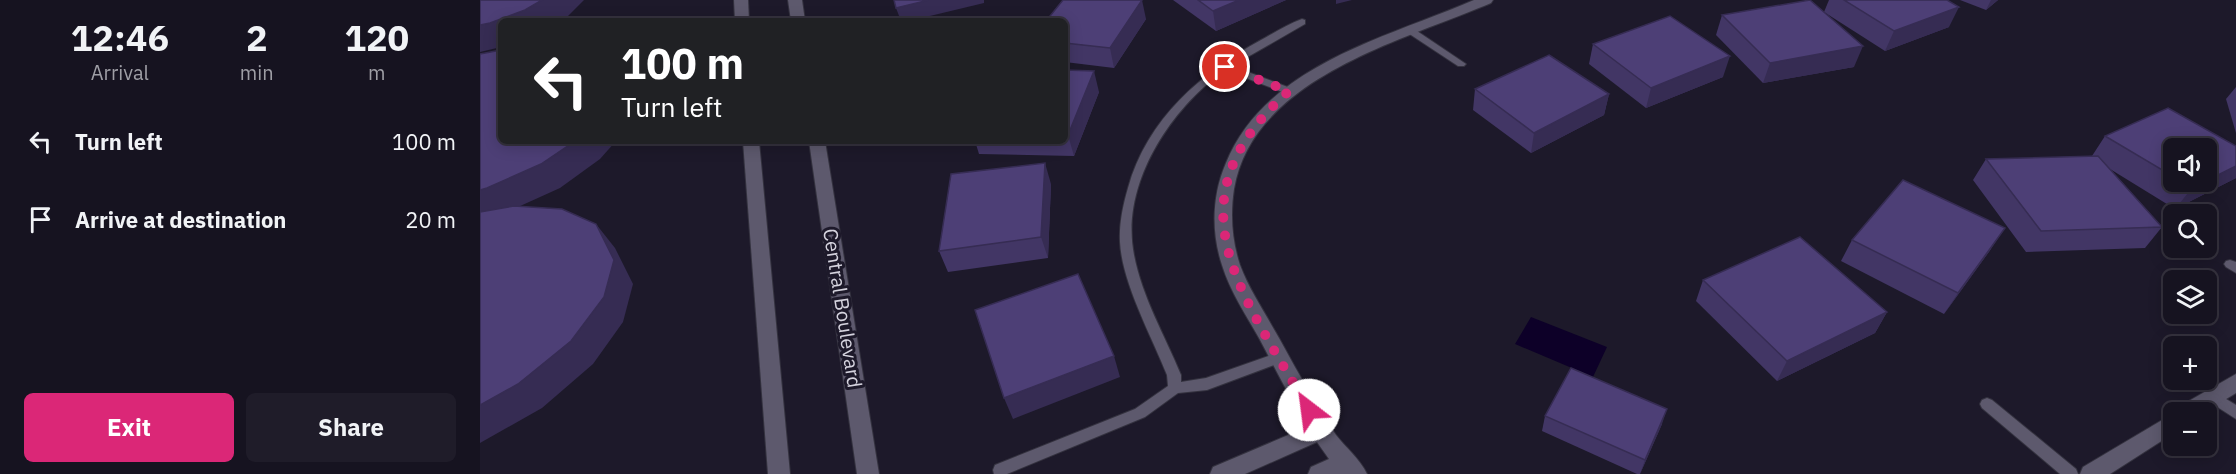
<!DOCTYPE html>
<meta charset="utf-8">
<style>
body{margin:0;font-family:"IBM Plex Sans",sans-serif;background:#1f1c29;color:#f1f3f6;height:100vh;display:flex;flex-direction:column;font-size:22px;white-space:nowrap}
*{box-sizing:border-box;margin:0}
p{font-size:20px;color:#9e9ea5}
.icon{flex:none;width:33px;height:33px;fill:none;stroke:currentColor;stroke-width:2;stroke-linecap:round;stroke-linejoin:round}
.map{position:relative;flex:1;overflow:hidden}
.sheet{display:flex;flex-direction:column;background:#161320;width:480px}
.sheet>*{flex:none}
.banner{position:absolute;left:18px;top:18px;width:570px;height:126px;border-radius:9px;box-shadow:0 3px 15px #0003,0 0 0 2px #35323e;background:#202124;color:#fff;overflow:hidden}
.buttons{position:absolute;left:1683px;top:138px;display:grid;gap:12px}
.buttons a{display:grid;place-items:center;width:54px;height:54px;border-radius:9px;background:#161320;box-shadow:0 3px 15px #0003,0 0 0 2px #35323e;font-size:30px}
.pin{position:absolute;display:grid;place-items:center;width:51px;height:51px;color:#fff;margin:-26px;border:3px solid #fff;border-radius:50%;box-shadow:0 2px 6px #0007}
.me{position:absolute;width:66px;margin:-33px;rotate:330deg;stroke-linejoin:round;filter:drop-shadow(0 0 4px #0008)}
.turn{display:flex;align-items:center;gap:21px;height:126px;padding:0 24px;font-size:27px}
.turn .icon{width:78px;height:78px;stroke-width:2.5}
.turn b{display:block;font-size:42px;line-height:51px}
.eta{display:flex;justify-content:space-evenly;align-items:center;height:102px;text-align:center}
.eta b{font-size:36px;font-weight:700;line-height:42px}
.primary-button{display:flex;gap:12px;margin-top:auto;padding:12px 24px}
.primary-button a{flex:1;height:69px;border-radius:9px;background:#db2777;color:#fff;font-size:24px;font-weight:700;line-height:69px;text-align:center}
.primary-button a+a{background:#1f1c29;color:#f1f3f6}
ul{padding:0;list-style:none}
li{display:flex;align-items:center;gap:18px;height:78px;padding:0 24px}
li div{flex:1}
li b{display:block;font-size:22px}
li em{font-style:normal}
main{display:flex;flex:1;min-height:0}
.map>svg:first-child{display:block}
.water{fill:#0d0028}
.lines{fill:none;stroke-linecap:round;stroke-linejoin:round}
.lane-casing{stroke:#34323f;stroke-width:2}
.street-casing{stroke:#34323f;stroke-width:2}
.secondary-casing{stroke:#34323f;stroke-width:2}
.lane{fill:#5d596d;fill-rule:evenodd}
.street{fill:#5d596d;fill-rule:evenodd}
.secondary{fill:#5d596d;fill-rule:evenodd}
.wall{fill:#423665;fill-rule:evenodd}
.shaded-wall{fill:#362c53}
.building{fill:#4d3f76;stroke:#362c53;stroke-width:1.5}
.route{stroke:#db2777;stroke-width:10;stroke-dasharray:0 18}
.labels{text-anchor:middle;dominant-baseline:central;stroke-width:6;stroke-linejoin:round;paint-order:stroke}
.street-label{font-size:20px;fill:#d5d3de;stroke:#1d192a}
</style>
<main>
<section class="sheet">
<div class="eta">
<div><b>12:46</b><p>Arrival</p></div>
<div><b>2</b><p>min</p></div>
<div><b>120</b><p>m</p></div>
</div>
<ul>
<li><svg class="icon" aria-label="left" viewBox="0 0 24 24"><path d="M17 20v-9H6M10 6l-5 5 5 5"/></svg><div><b>Turn left</b></div><em>100 m</em></li>
<li><svg class="icon" aria-label="arrive" viewBox="0 0 24 24"><path d="M6 21V4h12l-3 4 3 4H6"/></svg><div><b>Arrive at destination</b></div><em>20 m</em></li>
</ul>
<div class="primary-button"><a>Exit</a><a>Share</a></div>
</section>
<div class="map">
<svg width="1756" height="474" viewBox="0 0 1756 474">
<rect width="100%" height="100%" fill="#1d192a"/>
<polygon class="water" points="1051,317 1127,347 1113,377 1035,344"/>
<g class="lines">
<g class="lane-casing">
<g id="lane">
<path d="M822 19 825 20V24L752 66 813 89V93H805L745 70C690 109 640 185 654 255 662 297 685 336 701 375V382L726 378 800 352 805 353 807 357 805 361 727 390 698 393 665 417 527 474H514L513 470 515 465 655 409 688 386 687 375C672 337 642 283 640 242 639 224 643 205 648 188 667 119 721 73 781 40 794 33 808 24 822 19Z"/>
<polygon points="931,28 934,29 986,64 984,66 978,66 928,33 928,29"/>
<polygon points="1750,260 1756,262 1756,273 1746,267 1744,264 1746,261"/>
<polygon points="1733,391 1756,405 1756,419 1728,401 1726,397 1728,393"/>
<polygon points="1507,398 1512,400 1596,469 1598,474 1580,474 1502,408 1500,404 1502,400"/>
</g>
</g>
<g class="street-casing">
<g id="street">
<path d="M994 0H1013L1011 3C922 41 773 78 754 189 750 215 752 241 760 265 768 287 781 306 792 326 803 344 812 363 823 381 833 400 844 418 856 435 866 448 880 459 887 474H828L831 467 849 459 837 442 765 474H730L733 467 827 427C810 398 795 368 779 338 766 315 750 291 742 265 731 232 732 195 746 163 786 65 906 38 994 0Z"/>
<polygon points="1756,374 1756,393 1725,412 1698,412 1700,406"/>
<polygon points="1694,413 1694,433 1630,474 1600,474 1603,467"/>
</g>
</g>
<g class="secondary-casing">
<g id="secondary">
<polygon points="254,0 268,0 269,21 255,21"/>
<polygon points="308,0 322,0 325,21 311,21"/>
<polygon points="263,141 279,141 310,474 288,474"/>
<polygon points="329,141 345,141 399,474 377,474"/>
</g>
</g>
<use href="#lane" class="lane"/>
<use href="#street" class="street"/>
<use href="#secondary" class="secondary"/>
</g>
<g class="wall">
<polygon points="693,0 806,0 736,31"/>
<polygon points="1349,0 1467,0 1469,27 1405,51 1344,12"/>
<polygon points="1480,0 1518,0 1506,10"/>
<polygon points="1242,15 1374,67 1283,83 1236,35"/>
<polygon points="666,19 634,68 585,62 585,21"/>
<polygon points="1113,44 1243,77 1166,108 1109,64"/>
<polygon points="585,70 619,92 594,156 499,154 495,141 585,141"/>
<polygon points="1756,87 1756,133 1746,99"/>
<polygon points="995,89 1129,94 1124,115 1051,153 993,110"/>
<path d="M1625 136 1756 146V178L1695 209 1630 169 1682 227 1665 248 1546 252 1493 180 1506 159 1612 156ZM1694 148 1726 182H1694Z"/>
<polygon points="571,184 568,258 468,272 459,251"/>
<polygon points="1372,240 1511,249 1464,314 1361,261"/>
<polygon points="1223,280 1407,312 1395,333 1297,381 1216,301"/>
<polygon points="1065,416 1182,424 1160,474 1157,474 1062,431"/>
</g>
<g class="shaded-wall">
<polygon points="62,0 104,0 87,17 81,21 21,21 21,47 0,52 0,25"/>
<polygon points="449,0 504,0 504,3 429,21 421,21 416,8"/>
<polygon points="662,0 666,19 634,68 630,48"/>
<polygon points="759,0 806,0 736,31 733,11"/>
<polygon points="856,0 872,0 856,4"/>
<polygon points="1511,0 1518,0 1506,10"/>
<polygon points="1479,7 1469,27 1405,51 1414,31"/>
<polygon points="1383,46 1374,67 1283,83 1290,63"/>
<polygon points="1250,56 1243,77 1166,108 1171,88"/>
<polygon points="614,71 619,92 594,156 588,135"/>
<polygon points="1129,94 1124,115 1051,153 1054,133"/>
<polygon points="95,141 136,141 120,159 80,188 27,212 0,220 0,190"/>
<polygon points="565,163 571,184 568,258 561,237"/>
<polygon points="1756,166 1756,178 1695,209 1712,188"/>
<polygon points="116,224 135,248 153,284 143,322 113,364 62,408 0,443 0,405"/>
<polygon points="1525,228 1511,249 1464,314 1478,293"/>
<polygon points="1407,312 1395,333 1297,381 1307,361"/>
<polygon points="634,356 640,377 533,419 524,398"/>
<polygon points="1187,409 1182,424 1160,474 1165,460"/>
</g>
<g class="building">
<polygon points="0,0 62,0 45,10 10,23 0,25"/>
<polygon points="414,0 449,0 416,8"/>
<polygon points="583,0 662,0 630,48 585,43 585,21 566,21"/>
<polygon points="718,0 759,0 733,11"/>
<polygon points="1330,0 1383,46 1290,63 1242,15"/>
<polygon points="1364,0 1467,0 1479,7 1414,31"/>
<polygon points="1190,16 1250,56 1171,88 1113,44"/>
<polygon points="21,50 21,141 95,141 61,164 7,188 0,190 0,54"/>
<polygon points="1069,55 1129,94 1054,133 995,89"/>
<polygon points="585,70 614,71 588,135 585,135"/>
<polygon points="1688,108 1756,146 1756,166 1726,181 1726,148 1694,148 1694,177 1625,136"/>
<polygon points="1618,156 1682,227 1561,231 1506,159"/>
<polygon points="565,163 561,237 459,251 471,174"/>
<polygon points="1423,180 1525,228 1478,293 1372,240"/>
<polygon points="1701,182 1725,182 1712,188"/>
<polygon points="34,206 82,209 116,224 134,260 124,297 91,341 38,384 0,405 0,212"/>
<polygon points="1320,237 1407,312 1307,361 1223,280"/>
<polygon points="598,274 634,356 524,398 495,310"/>
<polygon points="1091,368 1187,409 1165,460 1065,416"/>
</g>
<g class="lines">
<path class="route" d="M745 67 809 91C684 202 764 295 829 410"/>
</g>
<g class="labels">
<g class="street-label">
<text transform="translate(363 308) rotate(81)">Central Boulevard</text>
</g>
</g>
</svg>
<div class="buttons">
<a><svg class="icon" aria-label="sound" viewBox="0 0 24 24"><path d="M4 9h4l5-4v14l-5-4H4zM17 9q2 3 0 6"/></svg></a>
<a><svg class="icon" aria-label="search" viewBox="0 0 24 24"><circle cx="10" cy="10" r="6"/><path d="M15 15l6 6"/></svg></a>
<a><svg class="icon" aria-label="layers" viewBox="0 0 24 24"><path d="M12 4l9 5-9 5-9-5zM3 14l9 5 9-5"/></svg></a>
<a>+</a>
<a>−</a>
</div>
<div class="pin" style="left:745px;top:67px;background:#d93025"><svg class="icon" aria-label="arrive" viewBox="0 0 24 24"><path d="M6 21V4h12l-3 4 3 4H6"/></svg></div>
<svg class="me" style="left:829px;top:410px" viewBox="-20 -20 40 40"><circle r="19" fill="#fff"/><path d="M0-13L10 11 0 6-10 11z" fill="#db2777"/></svg>
<div class="banner">
<div class="turn"><svg class="icon" aria-label="left" viewBox="0 0 24 24"><path d="M17 20v-9H6M10 6l-5 5 5 5"/></svg><div><b>100 m</b>Turn left</div></div>
</div>
</div>
</main>
